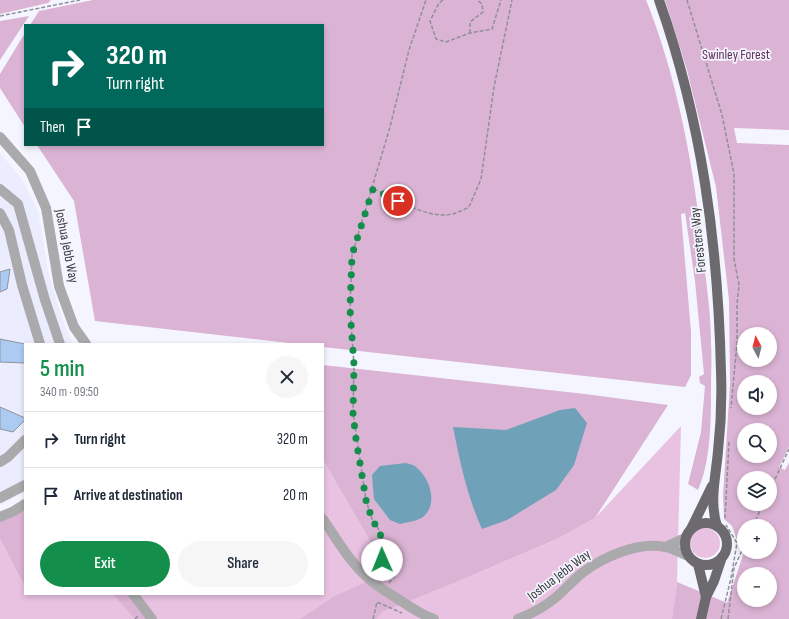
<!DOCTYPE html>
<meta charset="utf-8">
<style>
body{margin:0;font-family:"Sofia Sans Condensed",sans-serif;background:#f6f6f7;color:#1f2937;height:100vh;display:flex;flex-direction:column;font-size:15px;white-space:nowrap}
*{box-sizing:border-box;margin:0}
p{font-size:13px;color:#747a83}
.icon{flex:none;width:22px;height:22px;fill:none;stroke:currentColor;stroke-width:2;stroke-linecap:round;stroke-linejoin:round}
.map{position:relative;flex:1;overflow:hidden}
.details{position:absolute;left:24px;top:343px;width:300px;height:252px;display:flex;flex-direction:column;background:#fff;border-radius:0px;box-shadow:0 2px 6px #0003}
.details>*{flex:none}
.banner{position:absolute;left:24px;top:24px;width:300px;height:122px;border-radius:0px;box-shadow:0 2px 6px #0003;background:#00695c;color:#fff;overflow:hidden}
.needle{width:26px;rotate:353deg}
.tools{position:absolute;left:737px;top:327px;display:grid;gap:8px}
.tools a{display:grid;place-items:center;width:40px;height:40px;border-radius:50%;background:#fff;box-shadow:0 2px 6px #0003;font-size:20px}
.pin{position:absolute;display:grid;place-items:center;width:34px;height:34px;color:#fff;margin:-17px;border:2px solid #fff;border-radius:50%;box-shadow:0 1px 4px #0007}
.me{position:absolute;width:44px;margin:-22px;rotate:359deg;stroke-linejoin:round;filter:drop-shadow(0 0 3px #0008)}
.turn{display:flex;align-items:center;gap:14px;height:84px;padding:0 16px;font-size:18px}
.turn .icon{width:52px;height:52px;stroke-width:2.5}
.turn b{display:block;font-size:28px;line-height:34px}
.then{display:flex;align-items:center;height:38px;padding:0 16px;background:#0003;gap:8px;font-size:15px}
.round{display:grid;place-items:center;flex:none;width:42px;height:42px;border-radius:21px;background:#f6f6f7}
.head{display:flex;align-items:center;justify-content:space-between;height:68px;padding:0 16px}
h1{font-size:24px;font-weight:600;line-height:30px;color:#148f4b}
.action{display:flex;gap:8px;margin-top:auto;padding:8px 16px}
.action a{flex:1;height:46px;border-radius:24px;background:#148f4b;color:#fff;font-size:16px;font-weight:600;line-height:46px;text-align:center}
.action a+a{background:#f6f6f7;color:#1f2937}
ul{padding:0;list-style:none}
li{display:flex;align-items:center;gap:12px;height:56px;padding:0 16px;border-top:1px solid #e0e1e3}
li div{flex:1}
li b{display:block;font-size:15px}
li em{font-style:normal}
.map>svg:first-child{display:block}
.built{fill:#ebecfd}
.green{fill:#e9c2e2}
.forest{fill:#dbb3d4;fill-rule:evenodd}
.water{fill:#6fa1b9}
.building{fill:#accbf2;stroke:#8f949b}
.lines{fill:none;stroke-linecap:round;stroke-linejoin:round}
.path{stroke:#8f9095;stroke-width:1.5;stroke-dasharray:4 2;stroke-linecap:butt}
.minor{stroke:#aaa9ac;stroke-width:10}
.major{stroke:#6c696f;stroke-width:10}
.route{stroke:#148f4b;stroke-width:7;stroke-dasharray:0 12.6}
.labels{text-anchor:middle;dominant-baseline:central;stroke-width:3.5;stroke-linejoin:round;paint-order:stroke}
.park-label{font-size:14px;fill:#63305b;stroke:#f4f5fe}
.street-label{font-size:14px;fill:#3b3c3f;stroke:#f4f5fe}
</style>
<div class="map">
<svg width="789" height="619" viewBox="0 0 789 619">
<rect width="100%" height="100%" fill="#f4f5fe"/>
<polygon class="built" points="0,153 23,181 38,211 48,272 64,325 73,344 25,344 25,492 0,505"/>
<g class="green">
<polygon points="681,426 677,582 672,619 0,619 0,539 25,587 25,594 323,594 323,460 371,543 377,577 473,575 559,538 595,518"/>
<circle cx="705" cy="543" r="15"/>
</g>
<g class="forest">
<polygon points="0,0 51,0 48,3 0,14"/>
<path d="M93 0H646C678 80 694 168 703 253 706 283 711 313 711 343 712 358 711 374 711 389 711 420 711 461 698 490L688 484 701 432 705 386 700 383 699 377 704 374 695 281 685 213 681 214 691 332V375L685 387 323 347V344H298L95 321 74 201 37 145H323V25H30L39 11Z"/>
<path d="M665 0H789V130L734 128 737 143 789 145V447L779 467 785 470 789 463V619H672L677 582 727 603 744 552H770V526H744V538L737 540 732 526 724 519 723 496 730 384 729 300 716 187 687 70ZM744 334H770V360H744ZM744 382H770V408H744ZM744 430H770V456H744ZM744 478H770V504H744ZM744 574H770V600H744Z"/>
<polygon points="29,16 0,60 0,21"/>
<polygon points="25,33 25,127 0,88 0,74"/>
<polygon points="323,365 585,394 668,405 595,518 559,538 473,575 382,612 376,619 300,619 335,596 377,577 371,543 323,460"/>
<polygon points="25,510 25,587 0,539 0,521"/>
<polygon points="113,594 133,594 152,619 135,619"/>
</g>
<g class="water">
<path d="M575 408 587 423 574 465 556 490 507 520 482 529C467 496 460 462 453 427L506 430 560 410Z"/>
<path d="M406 463C409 464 415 465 417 468 430 479 438 503 424 516 419 521 407 522 400 524L390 520 374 499 372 475 380 466Z"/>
</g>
<g class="building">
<polygon points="10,269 7,289 0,292 0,272"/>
<polygon points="0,339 25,344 25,363 0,362"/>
<polygon points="0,407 25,418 25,420 13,432 0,429"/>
</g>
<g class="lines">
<g class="path">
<polyline points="443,0 439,3 430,21 436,39 446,42 470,33 492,29 501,0"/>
<polyline points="687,0 722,115 734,174 734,259 739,285 737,304 737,343 731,408"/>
<polyline points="0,16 80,0"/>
<polyline points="470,33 470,22 483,12 482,4 477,0"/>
<path d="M374 189C393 198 423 216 445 215 453 215 461 211 469 207L481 179 494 87 512 0"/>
<polyline points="770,490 789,449"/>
<polyline points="725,518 729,442"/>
<polyline points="753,526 763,504"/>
<polyline points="381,577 383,546 381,533 372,519 366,500 353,413 354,365 350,309 352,255 390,127 409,50 426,0"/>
<polyline points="389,583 397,574"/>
<polyline points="135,619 138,616"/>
<polyline points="373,619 377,602 402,613"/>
<polyline points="721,619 731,578 737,543 726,525"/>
<polyline points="728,619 734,568 744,546"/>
</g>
<g class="minor">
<polyline points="0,137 30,171 46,208 59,286 74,327 86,344"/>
<polyline points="0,189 18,204 45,300 60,344"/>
<polyline points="0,213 9,230 22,285 40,344"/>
<polyline points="0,462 8,457 25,440"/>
<polyline points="0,498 25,485"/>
<polyline points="0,517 14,511 25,504"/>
<path d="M323 519C334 535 344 553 357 567 370 582 385 591 401 601 412 608 422 615 434 619"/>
<polyline points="665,547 685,538"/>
<polyline points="133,594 152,619"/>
<path d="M518 619C531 614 544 607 555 598 565 590 572 581 582 573 603 557 639 541 665 547 673 548 681 553 688 556"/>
</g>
<g class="major">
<path d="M659 0C702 122 718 243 721 372 722 399 721 425 718 451 716 476 709 501 717 526"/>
<circle cx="706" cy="544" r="21"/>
<polyline points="691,529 712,486"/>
<polyline points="698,564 706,597"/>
<polyline points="701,619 706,597 714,581 722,557"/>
</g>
</g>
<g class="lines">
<polyline class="route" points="382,560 383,546 380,533 372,519 366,500 356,439 353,413 354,365 350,309 352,255 373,189 398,201"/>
</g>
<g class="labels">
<g class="park-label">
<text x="736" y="54">Swinley Forest</text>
</g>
<g class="street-label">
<text transform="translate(698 240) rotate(-96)">Foresters Way</text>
<text transform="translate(67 246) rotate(79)">Joshua Jebb Way</text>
<text transform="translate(559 575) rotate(-37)">Joshua Jebb Way</text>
</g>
</g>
</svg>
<div class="tools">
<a><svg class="needle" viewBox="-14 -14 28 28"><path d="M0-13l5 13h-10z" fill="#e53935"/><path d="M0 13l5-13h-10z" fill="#747a83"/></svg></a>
<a><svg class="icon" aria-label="sound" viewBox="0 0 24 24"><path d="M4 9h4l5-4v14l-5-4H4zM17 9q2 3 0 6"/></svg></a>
<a><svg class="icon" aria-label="search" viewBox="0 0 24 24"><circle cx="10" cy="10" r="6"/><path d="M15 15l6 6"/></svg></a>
<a><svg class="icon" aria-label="layers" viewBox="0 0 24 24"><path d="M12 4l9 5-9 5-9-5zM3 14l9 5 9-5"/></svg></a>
<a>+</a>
<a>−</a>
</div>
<div class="pin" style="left:398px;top:201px;background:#d93025"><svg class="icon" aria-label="arrive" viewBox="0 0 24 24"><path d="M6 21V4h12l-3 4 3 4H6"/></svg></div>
<svg class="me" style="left:382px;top:560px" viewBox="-20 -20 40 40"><circle r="19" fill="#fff"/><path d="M0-13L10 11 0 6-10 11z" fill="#148f4b"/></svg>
<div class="banner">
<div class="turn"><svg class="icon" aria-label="right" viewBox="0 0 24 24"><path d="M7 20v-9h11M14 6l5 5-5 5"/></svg><div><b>320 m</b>Turn right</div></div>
<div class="then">Then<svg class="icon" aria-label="arrive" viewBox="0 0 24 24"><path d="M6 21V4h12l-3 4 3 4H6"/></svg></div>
</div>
<section class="details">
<div class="head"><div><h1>5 min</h1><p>340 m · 09:50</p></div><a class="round"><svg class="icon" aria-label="close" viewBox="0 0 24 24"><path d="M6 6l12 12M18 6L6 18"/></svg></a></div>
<ul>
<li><svg class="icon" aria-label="right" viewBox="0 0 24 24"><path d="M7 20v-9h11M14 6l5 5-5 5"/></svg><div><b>Turn right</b></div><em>320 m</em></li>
<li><svg class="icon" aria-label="arrive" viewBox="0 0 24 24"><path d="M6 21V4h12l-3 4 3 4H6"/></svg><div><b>Arrive at destination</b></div><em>20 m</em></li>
</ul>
<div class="action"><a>Exit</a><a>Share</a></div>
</section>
</div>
